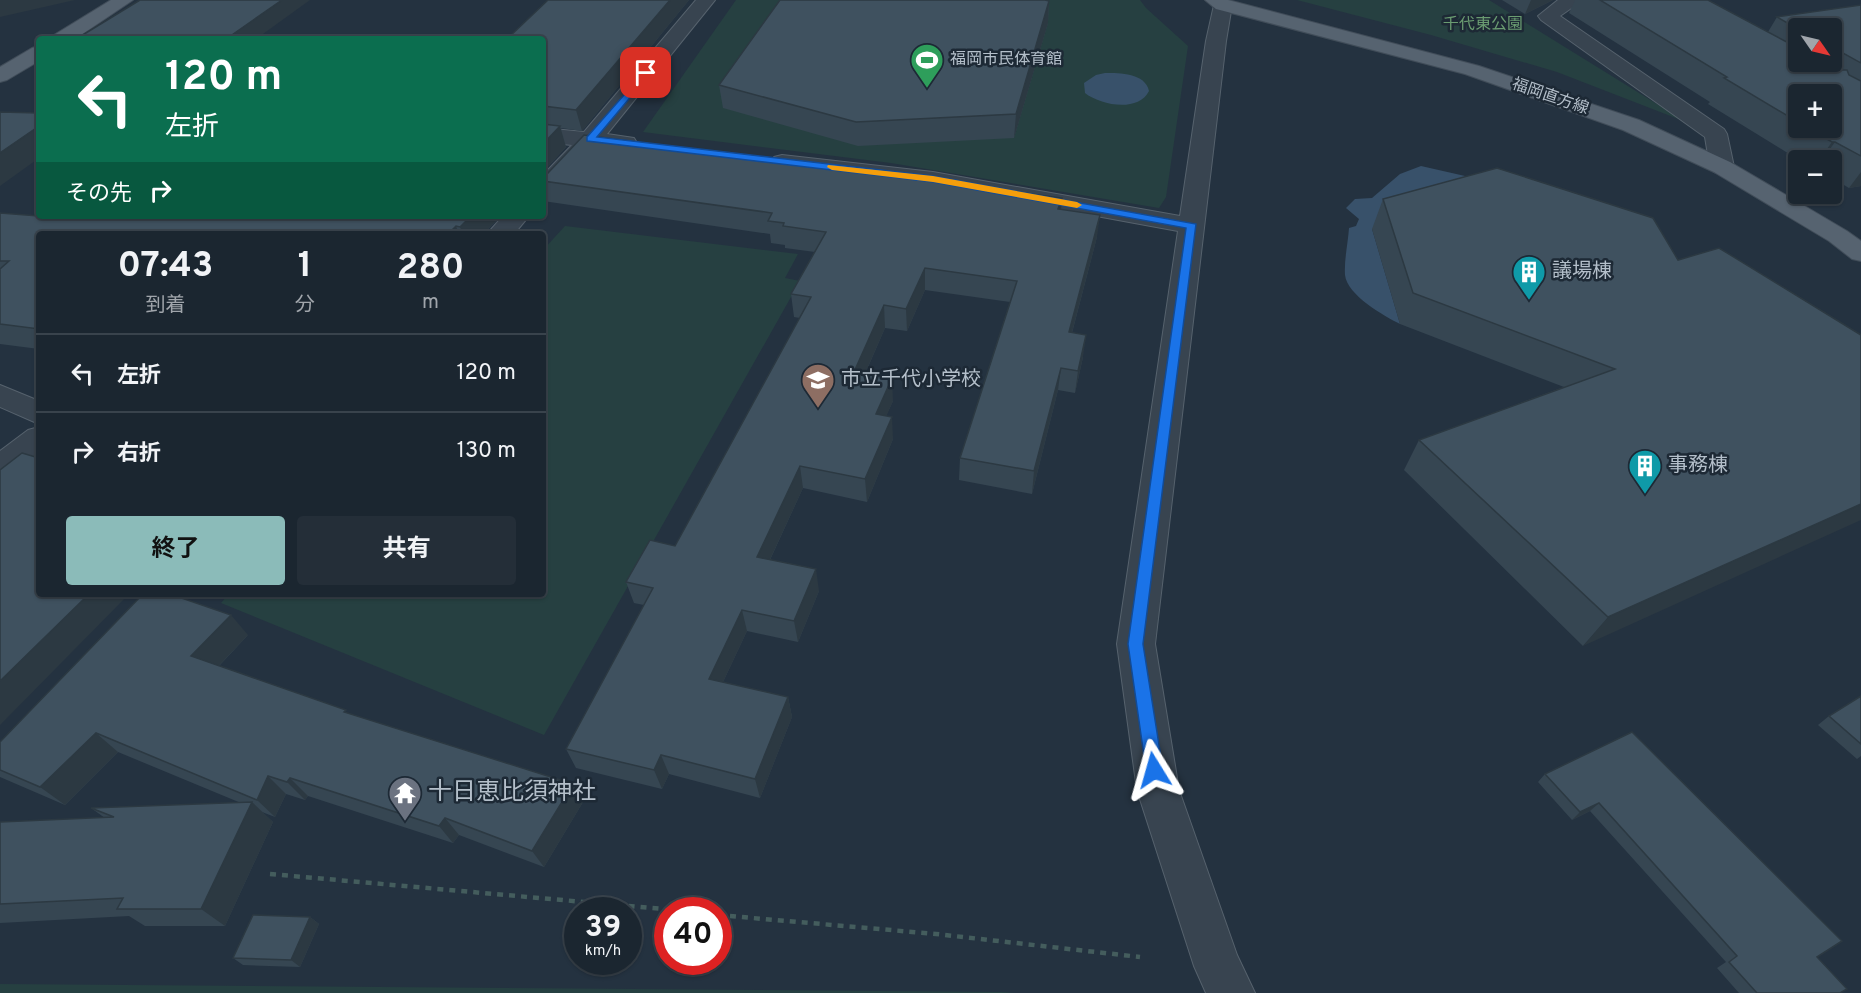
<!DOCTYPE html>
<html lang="ja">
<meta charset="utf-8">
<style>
body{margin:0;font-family:Overpass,"Noto Sans JP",sans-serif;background:#242e38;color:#f1f3f6;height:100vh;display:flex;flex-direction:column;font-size:22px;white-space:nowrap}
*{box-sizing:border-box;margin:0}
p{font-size:20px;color:#a0a5ab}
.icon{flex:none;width:33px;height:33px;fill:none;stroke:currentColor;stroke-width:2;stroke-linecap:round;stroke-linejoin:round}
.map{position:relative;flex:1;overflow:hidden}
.drawer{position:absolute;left:36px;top:231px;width:510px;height:366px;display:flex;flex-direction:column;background:#1b2630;border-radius:6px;box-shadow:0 2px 4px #0004,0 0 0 2px #39434c}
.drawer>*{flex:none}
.hud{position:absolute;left:36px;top:36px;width:510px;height:183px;border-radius:6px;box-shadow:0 2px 4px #0004,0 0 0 2px #39434c;background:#0b6e4f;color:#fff;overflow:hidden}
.needle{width:39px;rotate:124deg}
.controls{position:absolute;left:1788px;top:18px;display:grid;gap:12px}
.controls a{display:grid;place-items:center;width:54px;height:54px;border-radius:6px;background:#1b2630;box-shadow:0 2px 4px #0004,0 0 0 2px #39434c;font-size:30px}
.speed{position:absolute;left:564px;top:897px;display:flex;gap:12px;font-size:30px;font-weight:700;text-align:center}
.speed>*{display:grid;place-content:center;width:78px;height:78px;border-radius:50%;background:#1b2630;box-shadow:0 2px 4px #0004,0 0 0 2px #39434c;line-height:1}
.speed small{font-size:15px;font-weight:400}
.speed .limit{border:9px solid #d22;background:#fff;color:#111}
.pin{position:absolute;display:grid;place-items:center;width:51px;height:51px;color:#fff;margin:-26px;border-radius:12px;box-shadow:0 3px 9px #0006}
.me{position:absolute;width:66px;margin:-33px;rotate:352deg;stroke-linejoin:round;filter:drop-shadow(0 0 4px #0008)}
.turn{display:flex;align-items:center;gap:21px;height:126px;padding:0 30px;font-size:27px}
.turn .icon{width:78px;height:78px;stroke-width:2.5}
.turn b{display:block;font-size:42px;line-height:51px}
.then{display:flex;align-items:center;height:57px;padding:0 30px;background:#0003;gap:12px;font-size:22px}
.eta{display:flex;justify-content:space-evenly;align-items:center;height:102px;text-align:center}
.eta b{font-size:36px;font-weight:700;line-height:42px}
.cta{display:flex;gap:12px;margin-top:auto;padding:12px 30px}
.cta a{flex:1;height:69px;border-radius:6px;background:#8bbbb9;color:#111;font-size:24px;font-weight:700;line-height:69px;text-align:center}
.cta a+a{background:#242e38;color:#f1f3f6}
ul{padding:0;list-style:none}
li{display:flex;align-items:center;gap:18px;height:78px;padding:0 30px;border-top:2px solid #39434c}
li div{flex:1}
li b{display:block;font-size:22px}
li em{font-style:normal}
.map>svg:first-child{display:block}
.green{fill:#264041}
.water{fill:#38516a}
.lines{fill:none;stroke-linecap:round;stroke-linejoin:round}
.minor-casing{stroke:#56626d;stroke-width:2}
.major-casing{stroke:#414d59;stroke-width:2}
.path{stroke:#445d5d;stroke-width:4.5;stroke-dasharray:6 6;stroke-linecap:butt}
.minor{fill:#384450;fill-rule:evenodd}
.major{fill:#566370;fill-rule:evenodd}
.wall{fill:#364652;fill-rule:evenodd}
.shaded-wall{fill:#2c3942}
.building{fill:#3f515f;stroke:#2c3942;stroke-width:1.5}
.route{fill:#1a73e8;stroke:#114b97;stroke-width:1.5}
.slow{fill:#f59e0b}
.labels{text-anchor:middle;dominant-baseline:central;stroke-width:5;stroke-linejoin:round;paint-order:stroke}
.far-park-label{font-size:16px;fill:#6a9c71;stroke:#1d2935}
.far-poi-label{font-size:16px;fill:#b4bfca;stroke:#1d2935;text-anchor:start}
.far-street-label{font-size:16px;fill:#b4bfca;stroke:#1d2935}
.poi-label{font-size:20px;fill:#b4bfca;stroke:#1d2935;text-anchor:start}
.near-poi-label{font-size:24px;fill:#b4bfca;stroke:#1d2935;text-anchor:start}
</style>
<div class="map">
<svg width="1861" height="993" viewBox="0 0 1861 993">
<rect width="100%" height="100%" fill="#243240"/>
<g class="green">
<polygon points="736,0 1140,0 1146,8 1188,46 1166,197 1159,208 891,163 643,132"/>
<polygon points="1297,0 1489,0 1686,122 1557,72 1431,35"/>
<polygon points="565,226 798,254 785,278 800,281 544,735 221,603 229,594 543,594 543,250"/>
<polygon points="0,984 1002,992 1016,993 0,993"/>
</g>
<g class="water">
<path d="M1105 73C1120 73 1145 73 1149 91 1138 113 1100 105 1085 93L1084 83 1096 75Z"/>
<path d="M1421 166 1465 176 1487 186 1372 229 1400 324C1384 316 1347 295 1345 275 1344 260 1348 243 1349 228L1356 226 1359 219 1346 208 1355 199 1372 198 1400 174Z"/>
</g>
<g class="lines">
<g class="minor-casing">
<g id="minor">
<polygon points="696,0 715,0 607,134 634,138 637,143 634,148 626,150 595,147 552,194 543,196 543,175 572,145 543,142 543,128 584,132"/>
<polygon points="1226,0 1232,5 1226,41 1155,644 1179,790 1237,955 1255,993 1206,993 1194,966 1137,790 1117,644 1178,231 933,186 782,169 774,167 770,162 774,157 782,155 933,172 1180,216 1206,41 1214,5 1216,1"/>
<polygon points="1558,0 1583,0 1560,16 1724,129 1727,134 1734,167 1730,172 1722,174 1714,172 1710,167 1705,137 1541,20 1538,16"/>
<polygon points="503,216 529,216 514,234 487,234"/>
<polygon points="0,385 39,401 39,424 0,407"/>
<polygon points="39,427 39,454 11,475 0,479 0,451 28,430"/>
</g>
</g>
<g class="major-casing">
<g id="major">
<polygon points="111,0 133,0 75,39 51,39 54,35"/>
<polygon points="1205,0 1228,0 1479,66 1639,120 1730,162 1847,231 1861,241 1861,261 1852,259 1829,241 1714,172 1623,130 1465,74 1216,9"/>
<polygon points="39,46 39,61 7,80 0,82 0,67 32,48"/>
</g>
</g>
<g class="path">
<polyline points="270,874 674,910"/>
<polyline points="718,915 936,934 1140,957"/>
</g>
<use href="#minor" class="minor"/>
<use href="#major" class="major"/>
</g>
<g class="wall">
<polygon points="548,0 689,0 582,131 561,128 566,147 543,172 543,39"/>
<polygon points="1502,0 1553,0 1525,14"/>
<path d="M1575 0H1708L1768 32 1777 17 1861 5V186L1849 188 1832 178V160H1799L1708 104 1710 102 1569 13ZM1798 28H1832V62H1798ZM1798 94 1832 128H1798Z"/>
<polygon points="1049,1 1048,23 1014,138 858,146 723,108 719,85"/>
<polygon points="543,181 1062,198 1061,209 1097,237 1072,333 1083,357 1075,393 1058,390 1032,494 959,480 960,458 1010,302 925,290 907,331 885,328 865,374 893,401 886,416 893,439 867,502 803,488 770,560 819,591 798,642 747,631 723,682 788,697 792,717 760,798 669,774 662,789 576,768 566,749 644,605 634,603 626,582 675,546 800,318 794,317 791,294 815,252 785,248 785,245 771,243 770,234 543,201"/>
<polygon points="1383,199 1678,260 1861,335 1583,646 1404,470 1419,440 1564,387 1400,324 1372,229"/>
<polygon points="0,213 39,216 501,216 483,234 39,234 39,349 0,344"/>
<polygon points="248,635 219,666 583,802 544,867 459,835 453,843 308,796 305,800 286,794 275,817 262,812 273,822 225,926 145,926 129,916 0,923 0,822 105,818 91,808 241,803 118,752 65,805 0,777 0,742"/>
<polygon points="1861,696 1861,756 1857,759 1818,725 1829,716"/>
<polygon points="1632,732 1817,957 1840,993 1739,993 1717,968 1726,962 1590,811 1572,820 1538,782 1545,774"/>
<polygon points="310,917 319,924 300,967 243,965 233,958"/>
</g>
<g class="shaded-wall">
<polygon points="0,0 75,0 0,17"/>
<polygon points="282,0 310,0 256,39 226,39"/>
<polygon points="670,0 689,0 582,131 576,110"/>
<polygon points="1531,0 1553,0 1525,14"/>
<polygon points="1049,1 1048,23 1014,138 1016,114"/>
<polygon points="39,126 39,158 0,186 0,153"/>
<polygon points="560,126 566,147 543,172 543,144"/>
<polygon points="1832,142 1835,142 1822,160 1819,160"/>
<polygon points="1861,172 1861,186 1849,188"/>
<polygon points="1062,198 1060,220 1058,209"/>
<polygon points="1100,215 1097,237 1066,355 1069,332"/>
<polygon points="471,216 501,216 483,234 463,234 460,227"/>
<polygon points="456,226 459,234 448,234"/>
<polygon points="925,268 925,290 907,331 906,309"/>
<polygon points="884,305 885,328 856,394 854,372"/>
<polygon points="1086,335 1083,357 1075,393 1078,371"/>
<polygon points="1061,368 1058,390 1032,494 1034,471"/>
<polygon points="892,378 893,401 877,437 876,414"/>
<polygon points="892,417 893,439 867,502 865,479"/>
<polygon points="800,466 803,488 761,579 757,557"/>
<polygon points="1861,504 1861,520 1583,646 1608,617"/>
<polygon points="816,569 819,591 798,642 794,621"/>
<polygon points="89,594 129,594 0,725 0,681"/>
<polygon points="742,610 747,631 715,699 709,679"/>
<polygon points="231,615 248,635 210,675 191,656"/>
<polygon points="788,697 792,717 760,798 755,779"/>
<polygon points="96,733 118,752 65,805 40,787"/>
<polygon points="661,755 669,774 662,789 654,770"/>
<polygon points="268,776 286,794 275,817 257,800"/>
<polygon points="290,778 308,796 305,800 287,782"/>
<polygon points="573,784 583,802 544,867 532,851"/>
<polygon points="252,802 273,822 225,926 201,909"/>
<polygon points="1599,803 1590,811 1572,820 1580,812"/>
<polygon points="445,818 459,835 453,843 439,826"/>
<polygon points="310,917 319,924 300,967 291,960"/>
</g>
<g class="building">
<polygon points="140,0 282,0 226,39 76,39"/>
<polygon points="548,0 670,0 576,110 543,106 543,39 507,39"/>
<polygon points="780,0 1045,0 1049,1 1016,114 856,122 719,85"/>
<polygon points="1600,0 1708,0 1798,48 1798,62 1824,62 1840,70 1847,70 1849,75 1861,81 1861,156 1835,142 1832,142 1808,128 1832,128 1832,94 1798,94 1798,122 1724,78 1727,77"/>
<polygon points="1861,5 1861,63 1832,47 1832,28 1798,29 1777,17"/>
<polygon points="0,112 39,113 39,126 0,153"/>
<polygon points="543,124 560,126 543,144"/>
<polygon points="584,135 1062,198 1058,209 1100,215 1069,332 1086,335 1078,371 1061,368 1034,471 960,458 1017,281 925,268 906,309 884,305 854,372 892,378 876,414 892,417 865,479 800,466 757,557 816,569 794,621 742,610 709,679 788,697 755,779 661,755 654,770 566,749 653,588 626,582 650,540 675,546 811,297 791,294 826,232 783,226 784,223 768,221 772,213 543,181 543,175 547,174"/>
<polygon points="1497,168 1653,218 1678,260 1719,248 1861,335 1861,504 1608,617 1419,440 1615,369 1413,293 1383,199"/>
<polygon points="0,213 39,216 471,216 460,227 456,226 448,234 39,234 39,329 0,324 0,269 9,261 0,261"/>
<polygon points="22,453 39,458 39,594 89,594 0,681 0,470"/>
<polygon points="143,594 170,594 231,615 191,656 346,710 344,712 573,784 532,851 445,818 439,826 290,778 287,782 268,776 257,800 96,733 40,787 0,770 0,742"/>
<polygon points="1861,696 1861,744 1829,716"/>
<polygon points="1632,732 1842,941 1817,957 1847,989 1840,993 1757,993 1729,962 1737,956 1599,803 1580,812 1545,774"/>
<polygon points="252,802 201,909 117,909 123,898 0,904 0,822 114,817 91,808"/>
<polygon points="253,915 310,917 291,960 233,958"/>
</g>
<polygon class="route" points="646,70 649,71 649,75 597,137 933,176 1196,224 1143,644 1163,770 1160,775 1154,777 1148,775 1146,770 1128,644 1186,228 933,182 587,141 587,137"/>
<polygon class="slow" points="828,165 933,176 1077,202 1082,205 1077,208 933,182 832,170 827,167"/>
<defs>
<g id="stadium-pin" transform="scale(1.725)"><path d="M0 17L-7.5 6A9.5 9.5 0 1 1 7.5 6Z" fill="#2e9e5b" stroke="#1d2935"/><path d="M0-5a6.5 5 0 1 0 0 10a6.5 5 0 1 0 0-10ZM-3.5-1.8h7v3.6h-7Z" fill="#fff"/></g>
<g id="building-pin" transform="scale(1.725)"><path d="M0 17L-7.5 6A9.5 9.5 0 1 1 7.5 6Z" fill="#0f9aa8" stroke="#1d2935"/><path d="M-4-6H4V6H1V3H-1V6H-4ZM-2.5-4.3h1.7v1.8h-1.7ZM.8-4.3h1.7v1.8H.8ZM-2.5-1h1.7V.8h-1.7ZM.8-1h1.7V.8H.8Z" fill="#fff"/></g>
<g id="school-pin" transform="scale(1.725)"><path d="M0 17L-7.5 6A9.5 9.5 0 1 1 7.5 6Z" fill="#8d6e63" stroke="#1d2935"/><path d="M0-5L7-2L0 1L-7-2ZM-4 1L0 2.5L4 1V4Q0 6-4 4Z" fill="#fff"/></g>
<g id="temple-pin" transform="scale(1.725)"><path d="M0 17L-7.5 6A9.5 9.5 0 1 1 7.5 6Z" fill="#6b7280" stroke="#1d2935"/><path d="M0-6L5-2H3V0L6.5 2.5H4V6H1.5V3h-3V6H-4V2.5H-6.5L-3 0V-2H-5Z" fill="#fff"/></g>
</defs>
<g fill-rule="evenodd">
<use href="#stadium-pin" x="927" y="60"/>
<use href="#building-pin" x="1529" y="272"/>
<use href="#school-pin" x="818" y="380"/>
<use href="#building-pin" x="1645" y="466"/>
<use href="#temple-pin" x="405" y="793"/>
</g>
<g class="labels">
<g class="far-park-label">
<text x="1483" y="25">千代東公園</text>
</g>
<g class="far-poi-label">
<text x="950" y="60">福岡市民体育館</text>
</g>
<g class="far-street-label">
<text transform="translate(1550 97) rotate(19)">福岡直方線</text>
</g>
<g class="poi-label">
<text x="1552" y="272">議場棟</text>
<text x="841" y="380">市立千代小学校</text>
<text x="1668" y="466">事務棟</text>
</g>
<g class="near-poi-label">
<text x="428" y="793">十日恵比須神社</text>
</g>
</g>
</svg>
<div class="controls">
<a><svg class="needle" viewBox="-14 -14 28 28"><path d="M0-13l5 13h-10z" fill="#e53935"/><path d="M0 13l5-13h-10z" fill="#a0a5ab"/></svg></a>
<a>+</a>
<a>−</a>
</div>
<div class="speed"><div>39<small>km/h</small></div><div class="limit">40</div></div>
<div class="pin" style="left:646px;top:73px;background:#d93025"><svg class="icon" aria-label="arrive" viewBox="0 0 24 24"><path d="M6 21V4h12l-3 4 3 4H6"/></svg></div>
<svg class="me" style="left:1154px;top:770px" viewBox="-20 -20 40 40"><path d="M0-17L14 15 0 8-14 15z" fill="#1a73e8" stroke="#fff" stroke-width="4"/></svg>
<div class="hud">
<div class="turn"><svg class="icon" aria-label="left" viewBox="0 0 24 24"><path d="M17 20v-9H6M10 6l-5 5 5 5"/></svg><div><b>120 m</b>左折</div></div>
<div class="then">その先<svg class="icon" aria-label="right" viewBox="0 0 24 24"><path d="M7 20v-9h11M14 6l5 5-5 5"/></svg></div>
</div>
<section class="drawer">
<div class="eta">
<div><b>07:43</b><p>到着</p></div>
<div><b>1</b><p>分</p></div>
<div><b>280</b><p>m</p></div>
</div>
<ul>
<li><svg class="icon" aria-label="left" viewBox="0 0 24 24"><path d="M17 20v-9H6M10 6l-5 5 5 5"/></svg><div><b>左折</b></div><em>120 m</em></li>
<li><svg class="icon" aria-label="right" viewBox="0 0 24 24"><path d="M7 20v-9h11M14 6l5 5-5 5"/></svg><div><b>右折</b></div><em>130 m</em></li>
</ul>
<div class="cta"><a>終了</a><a>共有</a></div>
</section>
</div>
